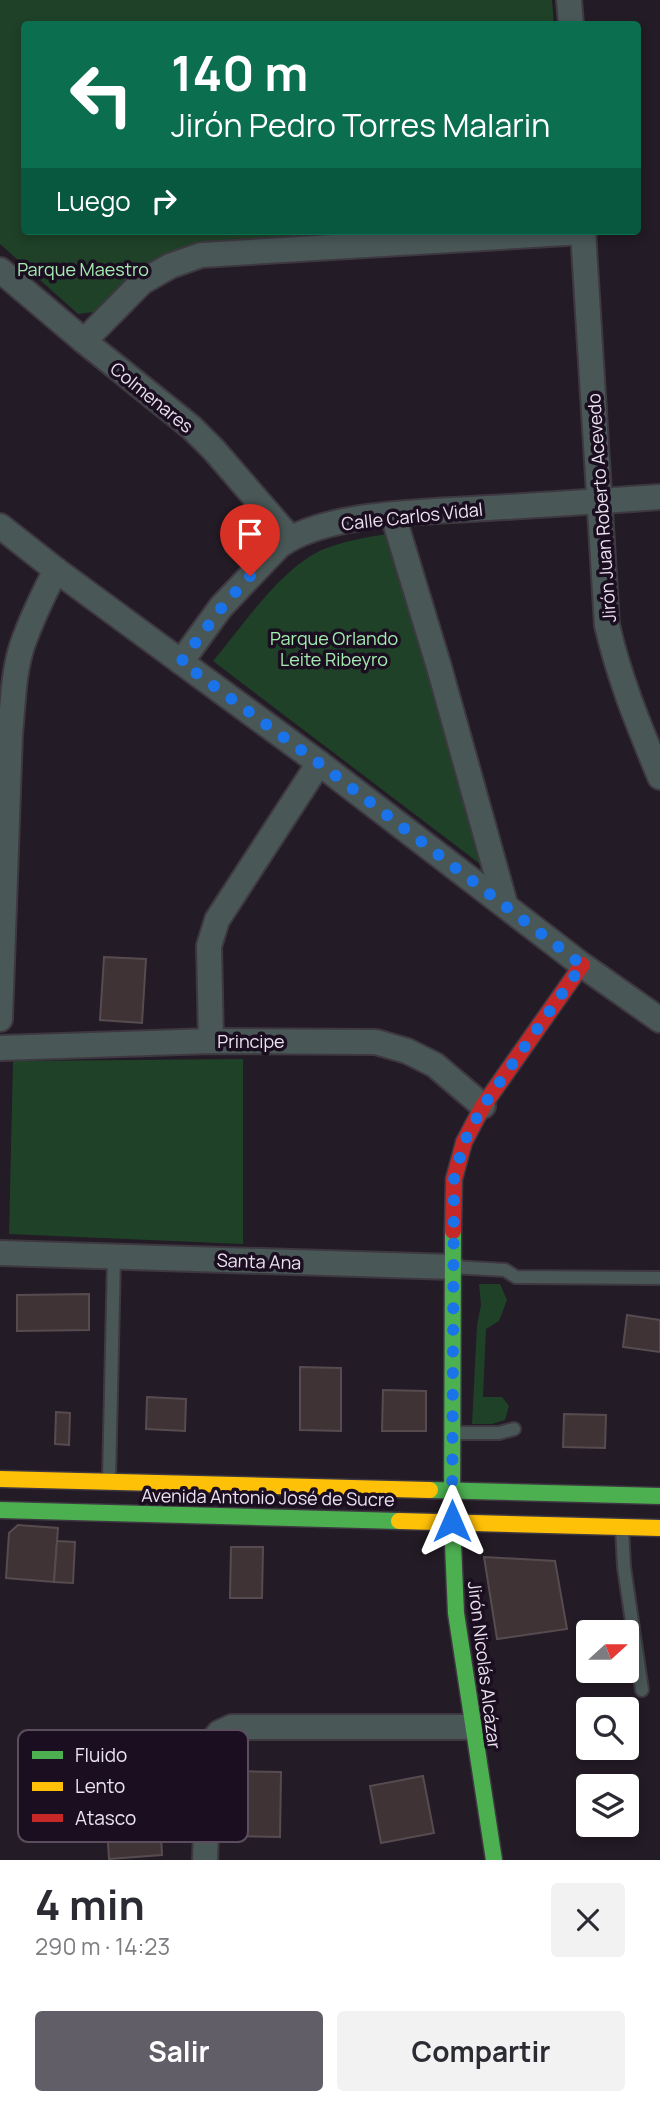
<!DOCTYPE html>
<html lang="es">
<meta charset="utf-8">
<style>
body{margin:0;font-family:Manrope,sans-serif;background:#f2f2f3;color:#2b2b33;height:100vh;display:flex;flex-direction:column;font-size:26px;white-space:nowrap}
*{box-sizing:border-box;margin:0}
p{font-size:23px;color:#7c7c81}
.icon{flex:none;width:38px;height:38px;fill:none;stroke:currentColor;stroke-width:2;stroke-linecap:round;stroke-linejoin:round}
.map{position:relative;height:1860px;overflow:hidden}
.panel{display:flex;flex-direction:column;background:#fff;flex:1}
.panel>*{flex:none}
.guide{position:absolute;left:21px;top:21px;width:620px;height:214px;border-radius:7px;box-shadow:0 4px 10px #0003;background:#0b6e4f;color:#fff;overflow:hidden}
.needle{width:46px;rotate:69deg}
.controls{position:absolute;left:576px;top:1620px;display:grid;gap:14px}
.controls a{display:grid;place-items:center;width:63px;height:63px;border-radius:7px;background:#fff;box-shadow:0 4px 10px #0003;font-size:35px}
.pin{position:absolute;display:grid;place-items:center;width:60px;height:60px;color:#fff;margin:-72px -30px;border-radius:50% 50% 50% 0;rotate:-45deg;box-shadow:0 0 7px #0007}
.pin .icon{rotate:45deg}
.me{position:absolute;width:77px;margin:-38px;rotate:0deg;stroke-linejoin:round;filter:drop-shadow(0 0 5px #0008)}
.turn{display:flex;align-items:center;gap:24px;height:147px;padding:0 35px;font-size:32px}
.turn .icon{width:91px;height:91px;stroke-width:2.5}
.turn b{display:block;font-size:49px;line-height:60px}
.then{display:flex;align-items:center;height:66px;padding:0 35px;background:#0003;gap:14px;font-size:26px}
.round{display:grid;place-items:center;flex:none;width:74px;height:74px;border-radius:7px;background:#f2f2f3}
.headline{display:flex;align-items:center;justify-content:space-between;height:119px;padding:0 35px}
h1{font-size:42px;font-weight:700;line-height:52px}
.button{display:flex;gap:14px;margin-top:auto;padding:14px 35px}
.button a{flex:1;height:80px;border-radius:7px;background:#625e68;color:#fff;font-size:28px;font-weight:700;line-height:80px;text-align:center}
.button a+a{background:#f2f2f3;color:#2b2b33}
.map>svg:first-child{display:block}
.green{fill:#1f4128}
.building{fill:#403336;stroke:#564c50;stroke-width:2}
.lines{fill:none;stroke-linecap:round;stroke-linejoin:round}
.lane-casing{stroke:#3e3841;stroke-width:16}
.street-casing{stroke:#3e3841;stroke-width:28}
.fast-casing{stroke:#3e3841;stroke-width:19}
.slow-casing{stroke:#3e3841;stroke-width:19}
.jam-casing{stroke:#3e3841;stroke-width:19}
.lane{stroke:#495757;stroke-width:12}
.street{stroke:#495757;stroke-width:24}
.fast{stroke:#4caf50;stroke-width:16}
.slow{stroke:#ffc107;stroke-width:16}
.jam{stroke:#c62828;stroke-width:16}
.route{stroke:#1a73e8;stroke-width:12;stroke-dasharray:0 21.6}
.labels{text-anchor:middle;dominant-baseline:central;stroke-width:7;stroke-linejoin:round;paint-order:stroke}
.park-label{font-size:18px;fill:#a3ebaf;stroke:#1b0e20}
.street-label{font-size:18px;fill:#ece3f0;stroke:#1b0e20}
.key{fill:#1b0e20;stroke:#5a4e5e;stroke-width:2}
.key-label{font-size:19px;fill:#ece3f0}
</style>
<div class="map">
<svg width="660" height="1860" viewBox="0 0 660 1860">
<rect width="100%" height="100%" fill="#231b25"/>
<g class="green">
<polygon points="0,0 552,0 554,24 24,24 24,231 377,231 219,241 181,249 139,270 94,312 78,314 0,244"/>
<path d="M388 534 492 873 213 661C244 625 280 568 324 549 345 541 366 537 388 534Z"/>
<polygon points="243,1059 243,1244 9,1234 13,1061"/>
<polygon points="479,1284 500,1284 507,1300 499,1321 486,1329 483,1397 502,1397 509,1406 505,1420 492,1424 472,1424 477,1325 481,1305"/>
</g>
<g class="building">
<polygon points="104,957 146,959 142,1023 100,1020"/>
<polygon points="89,1294 89,1330 17,1331 17,1295"/>
<polygon points="627,1315 660,1320 660,1352 623,1347"/>
<polygon points="300,1367 341,1368 341,1431 300,1430"/>
<polygon points="383,1390 426,1391 426,1431 382,1431"/>
<polygon points="147,1397 186,1399 185,1431 146,1429"/>
<polygon points="56,1412 70,1413 69,1445 55,1444"/>
<polygon points="564,1414 606,1415 605,1448 563,1447"/>
<polygon points="18,1525 58,1528 54,1582 6,1578 9,1533"/>
<polygon points="57,1541 75,1542 73,1583 54,1582"/>
<polygon points="231,1547 263,1547 262,1598 230,1598"/>
<polygon points="484,1557 555,1561 567,1629 497,1639"/>
<polygon points="234,1771 281,1772 280,1837 233,1836"/>
<polygon points="423,1776 434,1833 381,1843 370,1786"/>
<polygon points="159,1794 162,1855 109,1859 105,1796"/>
</g>
<g class="lines">
<g class="lane-casing">
<g id="lane">
<polyline points="453,1267 505,1270 516,1277 660,1278"/>
<polyline points="455,1433 499,1433 514,1429"/>
<polyline points="109,1481 114,1257"/>
<polyline points="622,1528 624,1567 642,1690"/>
</g>
</g>
<g class="street-casing">
<g id="street">
<polyline points="569,0 571,24"/>
<path d="M583 231 607 625C619 678 639 726 660 777"/>
<polyline points="0,270 84,341 191,427 214,450 290,538"/>
<polyline points="84,341 142,282 170,266 201,255 584,232"/>
<polyline points="393,515 439,667 505,904"/>
<polyline points="0,526 56,570 319,763 582,965 660,1020"/>
<path d="M181 662 221 607 279 546C326 511 430 512 488 508 546 505 603 501 660 497"/>
<path d="M0 1019 10 734C13 705 13 674 22 646 31 620 43 595 56 570"/>
<polyline points="211,1041 209,946 217,920 319,763"/>
<polyline points="0,1048 211,1041 376,1042 407,1051 435,1065 483,1106"/>
<polyline points="0,1253 452,1267"/>
<polyline points="205,1860 209,1746 219,1733 232,1727 472,1727"/>
</g>
</g>
<g class="fast-casing">
<g id="fast">
<polyline points="453,1231 452,1521 456,1613 494,1860"/>
<polyline points="430,1490 660,1496"/>
<polyline points="0,1510 399,1521"/>
</g>
</g>
<g class="slow-casing">
<g id="slow">
<polyline points="0,1479 430,1490"/>
<polyline points="399,1521 660,1528"/>
</g>
</g>
<g class="jam-casing">
<polyline id="jam" points="453,1231 454,1179 464,1142 483,1106 582,965"/>
</g>
<use href="#lane" class="lane"/>
<use href="#street" class="street"/>
<use href="#fast" class="fast"/>
<use href="#slow" class="slow"/>
<use href="#jam" class="jam"/>
</g>
<g class="lines">
<polyline class="route" points="250,576 222,607 181,662 319,763 582,965 483,1106 464,1142 454,1179 452,1521"/>
</g>
<g class="labels">
<g class="park-label">
<text x="83" y="269">Parque Maestro</text>
<text x="334" y="638">Parque Orlando<tspan x="334" dy="21">Leite Ribeyro</tspan></text>
</g>
<g class="street-label">
<text transform="translate(152 397) rotate(39)">Colmenares</text>
<text transform="translate(601 508) rotate(-94)">Jirón Juan Roberto Acevedo</text>
<text transform="translate(412 516) rotate(-6)">Calle Carlos Vidal</text>
<text x="251" y="1041">Principe</text>
<text transform="translate(259 1261) rotate(2)">Santa Ana</text>
<text transform="translate(268 1497) rotate(1)">Avenida Antonio José de Sucre</text>
<text transform="translate(485 1665) rotate(83)">Jirón Nicolás Alcázar</text>
</g>
</g>
<rect x="18" y="1730" width="230" height="112" rx="10" class="key"/>
<rect x="32" y="1751" width="31" height="8" fill="#4caf50"/>
<rect x="32" y="1782" width="31" height="9" fill="#ffc107"/>
<rect x="32" y="1814" width="31" height="8" fill="#c62828"/>
<g class="key-label">
<text x="75" y="1762">Fluido</text>
<text x="75" y="1793">Lento</text>
<text x="75" y="1825">Atasco</text>
</g>
</svg>
<div class="controls">
<a><svg class="needle" viewBox="-14 -14 28 28"><path d="M0-13l5 13h-10z" fill="#e53935"/><path d="M0 13l5-13h-10z" fill="#7c7c81"/></svg></a>
<a><svg class="icon" aria-label="search" viewBox="0 0 24 24"><circle cx="10" cy="10" r="6"/><path d="M15 15l6 6"/></svg></a>
<a><svg class="icon" aria-label="layers" viewBox="0 0 24 24"><path d="M12 4l9 5-9 5-9-5zM3 14l9 5 9-5"/></svg></a>
</div>
<div class="pin" style="left:250px;top:576px;background:#d93025"><svg class="icon" aria-label="arrive" viewBox="0 0 24 24"><path d="M6 21V4h12l-3 4 3 4H6"/></svg></div>
<svg class="me" style="left:452px;top:1521px" viewBox="-20 -20 40 40"><path d="M0-17L14 15 0 8-14 15z" fill="#1a73e8" stroke="#fff" stroke-width="4"/></svg>
<div class="guide">
<div class="turn"><svg class="icon" aria-label="left" viewBox="0 0 24 24"><path d="M17 20v-9H6M10 6l-5 5 5 5"/></svg><div><b>140 m</b>Jirón Pedro Torres Malarin</div></div>
<div class="then">Luego<svg class="icon" aria-label="right" viewBox="0 0 24 24"><path d="M7 20v-9h11M14 6l5 5-5 5"/></svg></div>
</div>
</div>
<section class="panel">
<div class="headline"><div><h1>4 min</h1><p>290 m · 14:23</p></div><a class="round"><svg class="icon" aria-label="close" viewBox="0 0 24 24"><path d="M6 6l12 12M18 6L6 18"/></svg></a></div>
<div class="button"><a>Salir</a><a>Compartir</a></div>
</section>
